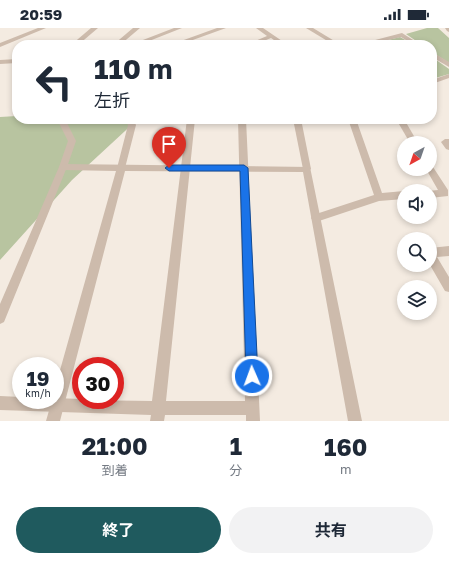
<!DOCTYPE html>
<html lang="ja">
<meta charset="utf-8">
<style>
body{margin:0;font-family:"Golos Text","Noto Sans JP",sans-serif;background:#f2f2f3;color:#1f2937;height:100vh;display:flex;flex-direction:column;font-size:15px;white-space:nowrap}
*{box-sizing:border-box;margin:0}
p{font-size:13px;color:#747a83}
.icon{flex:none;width:22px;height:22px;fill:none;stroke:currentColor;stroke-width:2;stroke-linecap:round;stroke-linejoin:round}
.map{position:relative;height:393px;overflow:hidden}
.drawer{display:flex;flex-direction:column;background:#fff;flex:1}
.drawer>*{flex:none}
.hud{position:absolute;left:12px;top:12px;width:425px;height:84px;border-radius:16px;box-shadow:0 2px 6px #0003;background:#fff;color:#1f2937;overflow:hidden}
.needle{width:26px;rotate:220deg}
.buttons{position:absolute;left:397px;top:108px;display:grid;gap:8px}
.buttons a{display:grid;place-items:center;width:40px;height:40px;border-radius:50%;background:#fff;box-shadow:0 2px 6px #0003;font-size:20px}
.speed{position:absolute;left:12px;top:329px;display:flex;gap:8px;font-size:20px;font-weight:700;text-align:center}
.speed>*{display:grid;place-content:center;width:52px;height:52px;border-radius:50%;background:#fff;box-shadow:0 2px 6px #0003;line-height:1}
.speed small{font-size:10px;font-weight:400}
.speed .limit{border:6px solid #d22;background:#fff;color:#111}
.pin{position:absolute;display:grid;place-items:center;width:34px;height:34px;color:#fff;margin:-41px -17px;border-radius:50% 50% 50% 0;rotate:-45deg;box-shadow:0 0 4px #0007}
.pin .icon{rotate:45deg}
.me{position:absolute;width:44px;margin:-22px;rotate:358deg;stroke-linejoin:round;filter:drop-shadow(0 0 3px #0008)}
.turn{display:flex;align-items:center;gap:14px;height:84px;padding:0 16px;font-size:18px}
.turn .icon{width:52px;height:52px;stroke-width:2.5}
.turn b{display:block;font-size:28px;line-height:34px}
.eta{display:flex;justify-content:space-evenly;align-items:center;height:68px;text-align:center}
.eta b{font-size:24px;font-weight:700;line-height:28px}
.primary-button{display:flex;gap:8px;margin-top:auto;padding:8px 16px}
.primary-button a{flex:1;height:46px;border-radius:24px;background:#1f5a5e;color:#fff;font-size:16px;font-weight:700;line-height:46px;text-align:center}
.primary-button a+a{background:#f2f2f3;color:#1f2937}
.status{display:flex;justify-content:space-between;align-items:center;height:28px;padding:0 20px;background:#fff;direction:ltr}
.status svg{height:11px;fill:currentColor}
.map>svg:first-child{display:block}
.green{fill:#b8c4a0}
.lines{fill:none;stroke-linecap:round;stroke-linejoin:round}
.minor{fill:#cdbbac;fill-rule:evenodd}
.tertiary{fill:#cdbbac;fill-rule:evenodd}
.route{fill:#1a73e8;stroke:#114b97}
</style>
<div class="status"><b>20:59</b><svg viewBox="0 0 49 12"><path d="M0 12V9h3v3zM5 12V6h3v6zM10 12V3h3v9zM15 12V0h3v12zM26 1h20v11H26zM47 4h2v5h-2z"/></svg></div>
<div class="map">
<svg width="449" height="393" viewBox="0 0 449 393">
<rect width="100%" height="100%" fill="#f4ebe1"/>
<g class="green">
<polygon points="427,0 438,0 449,10 449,35 432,24 432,17 422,17 406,6"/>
<polygon points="400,9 414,17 368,17"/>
<polygon points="432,29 449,41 449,46 432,51"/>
<polygon points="17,88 17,91 138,91 72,152 0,232 0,89"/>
</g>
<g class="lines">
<g class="minor">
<polygon points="38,0 46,0 0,19 0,15"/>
<polygon points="91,0 98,0 78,17 71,17"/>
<polygon points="133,0 140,0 120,17 113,17"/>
<polygon points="174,0 182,0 139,17 130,17"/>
<polygon points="217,0 226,0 179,17 170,17"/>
<polygon points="256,0 263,0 288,17 281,17 271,10 254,17 246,17 267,8"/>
<polygon points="306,0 313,0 341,17 334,17"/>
<polygon points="445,0 449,0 449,4 447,3"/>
<polygon points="402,5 421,17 414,17 401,9 367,17 356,17"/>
<polygon points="432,24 449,34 449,39 432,29"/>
<polygon points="17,31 17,35 0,36 0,32"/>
<polygon points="449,46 449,50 432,56 432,52"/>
<polygon points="57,91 65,91 76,113 67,139 4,294 0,296 0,276 59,139 68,113"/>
<polygon points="125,91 133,91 136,97 125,140 121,143 117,140 128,97"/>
<polygon points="187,91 195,91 166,373 245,373 238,91 246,91 260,393 246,393 246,387 165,387 164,393 150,393 151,387 0,382 0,368 21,369 21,372 55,372 55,370 81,371 81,372 152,373"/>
<polygon points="293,91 301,91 311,141 307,144 303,141"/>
<polygon points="348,91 356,91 382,165 404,163 404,171 379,173 316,194 313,193 311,190 313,187 374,167"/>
<polygon points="396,91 404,91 418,115 410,115"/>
<polygon points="445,111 449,111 449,122 446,121 441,114"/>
<polygon points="430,138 433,139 448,162 448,168 430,170 430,163 428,163 438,162 426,141 430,141"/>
<polygon points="449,218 449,228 437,229 449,249 449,264 445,263 430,237 430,220"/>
</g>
<polygon class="tertiary" points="63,136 310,139 362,393 348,393 303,144 125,143 60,393 46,393 52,372 55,372 55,360 116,143 63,142 59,139"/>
</g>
<polygon class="route" points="169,137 244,137 248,140 258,348 256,353 252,354 247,353 246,348 240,143 169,143 165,140"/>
</svg>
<div class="buttons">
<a><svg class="needle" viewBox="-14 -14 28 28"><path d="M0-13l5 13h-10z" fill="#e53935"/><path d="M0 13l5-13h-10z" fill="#747a83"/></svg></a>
<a><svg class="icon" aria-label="sound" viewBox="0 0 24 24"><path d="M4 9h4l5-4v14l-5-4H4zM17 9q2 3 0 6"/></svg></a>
<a><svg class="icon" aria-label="search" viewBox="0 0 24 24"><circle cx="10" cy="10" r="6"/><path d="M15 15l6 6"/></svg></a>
<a><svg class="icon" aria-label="layers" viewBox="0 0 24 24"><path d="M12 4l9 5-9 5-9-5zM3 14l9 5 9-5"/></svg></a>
</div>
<div class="speed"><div>19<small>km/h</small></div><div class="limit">30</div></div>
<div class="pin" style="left:169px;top:140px;background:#d93025"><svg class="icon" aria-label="arrive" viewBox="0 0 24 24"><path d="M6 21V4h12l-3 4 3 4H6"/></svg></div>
<svg class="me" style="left:252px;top:348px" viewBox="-20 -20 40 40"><circle r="17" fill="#1a73e8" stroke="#fff" stroke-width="3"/><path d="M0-11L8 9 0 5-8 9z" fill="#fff"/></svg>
<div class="hud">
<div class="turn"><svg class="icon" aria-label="left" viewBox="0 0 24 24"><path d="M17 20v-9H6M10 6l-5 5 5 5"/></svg><div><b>110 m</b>左折</div></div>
</div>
</div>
<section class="drawer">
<div class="eta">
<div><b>21:00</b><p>到着</p></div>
<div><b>1</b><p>分</p></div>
<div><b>160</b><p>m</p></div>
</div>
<div class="primary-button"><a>終了</a><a>共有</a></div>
</section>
